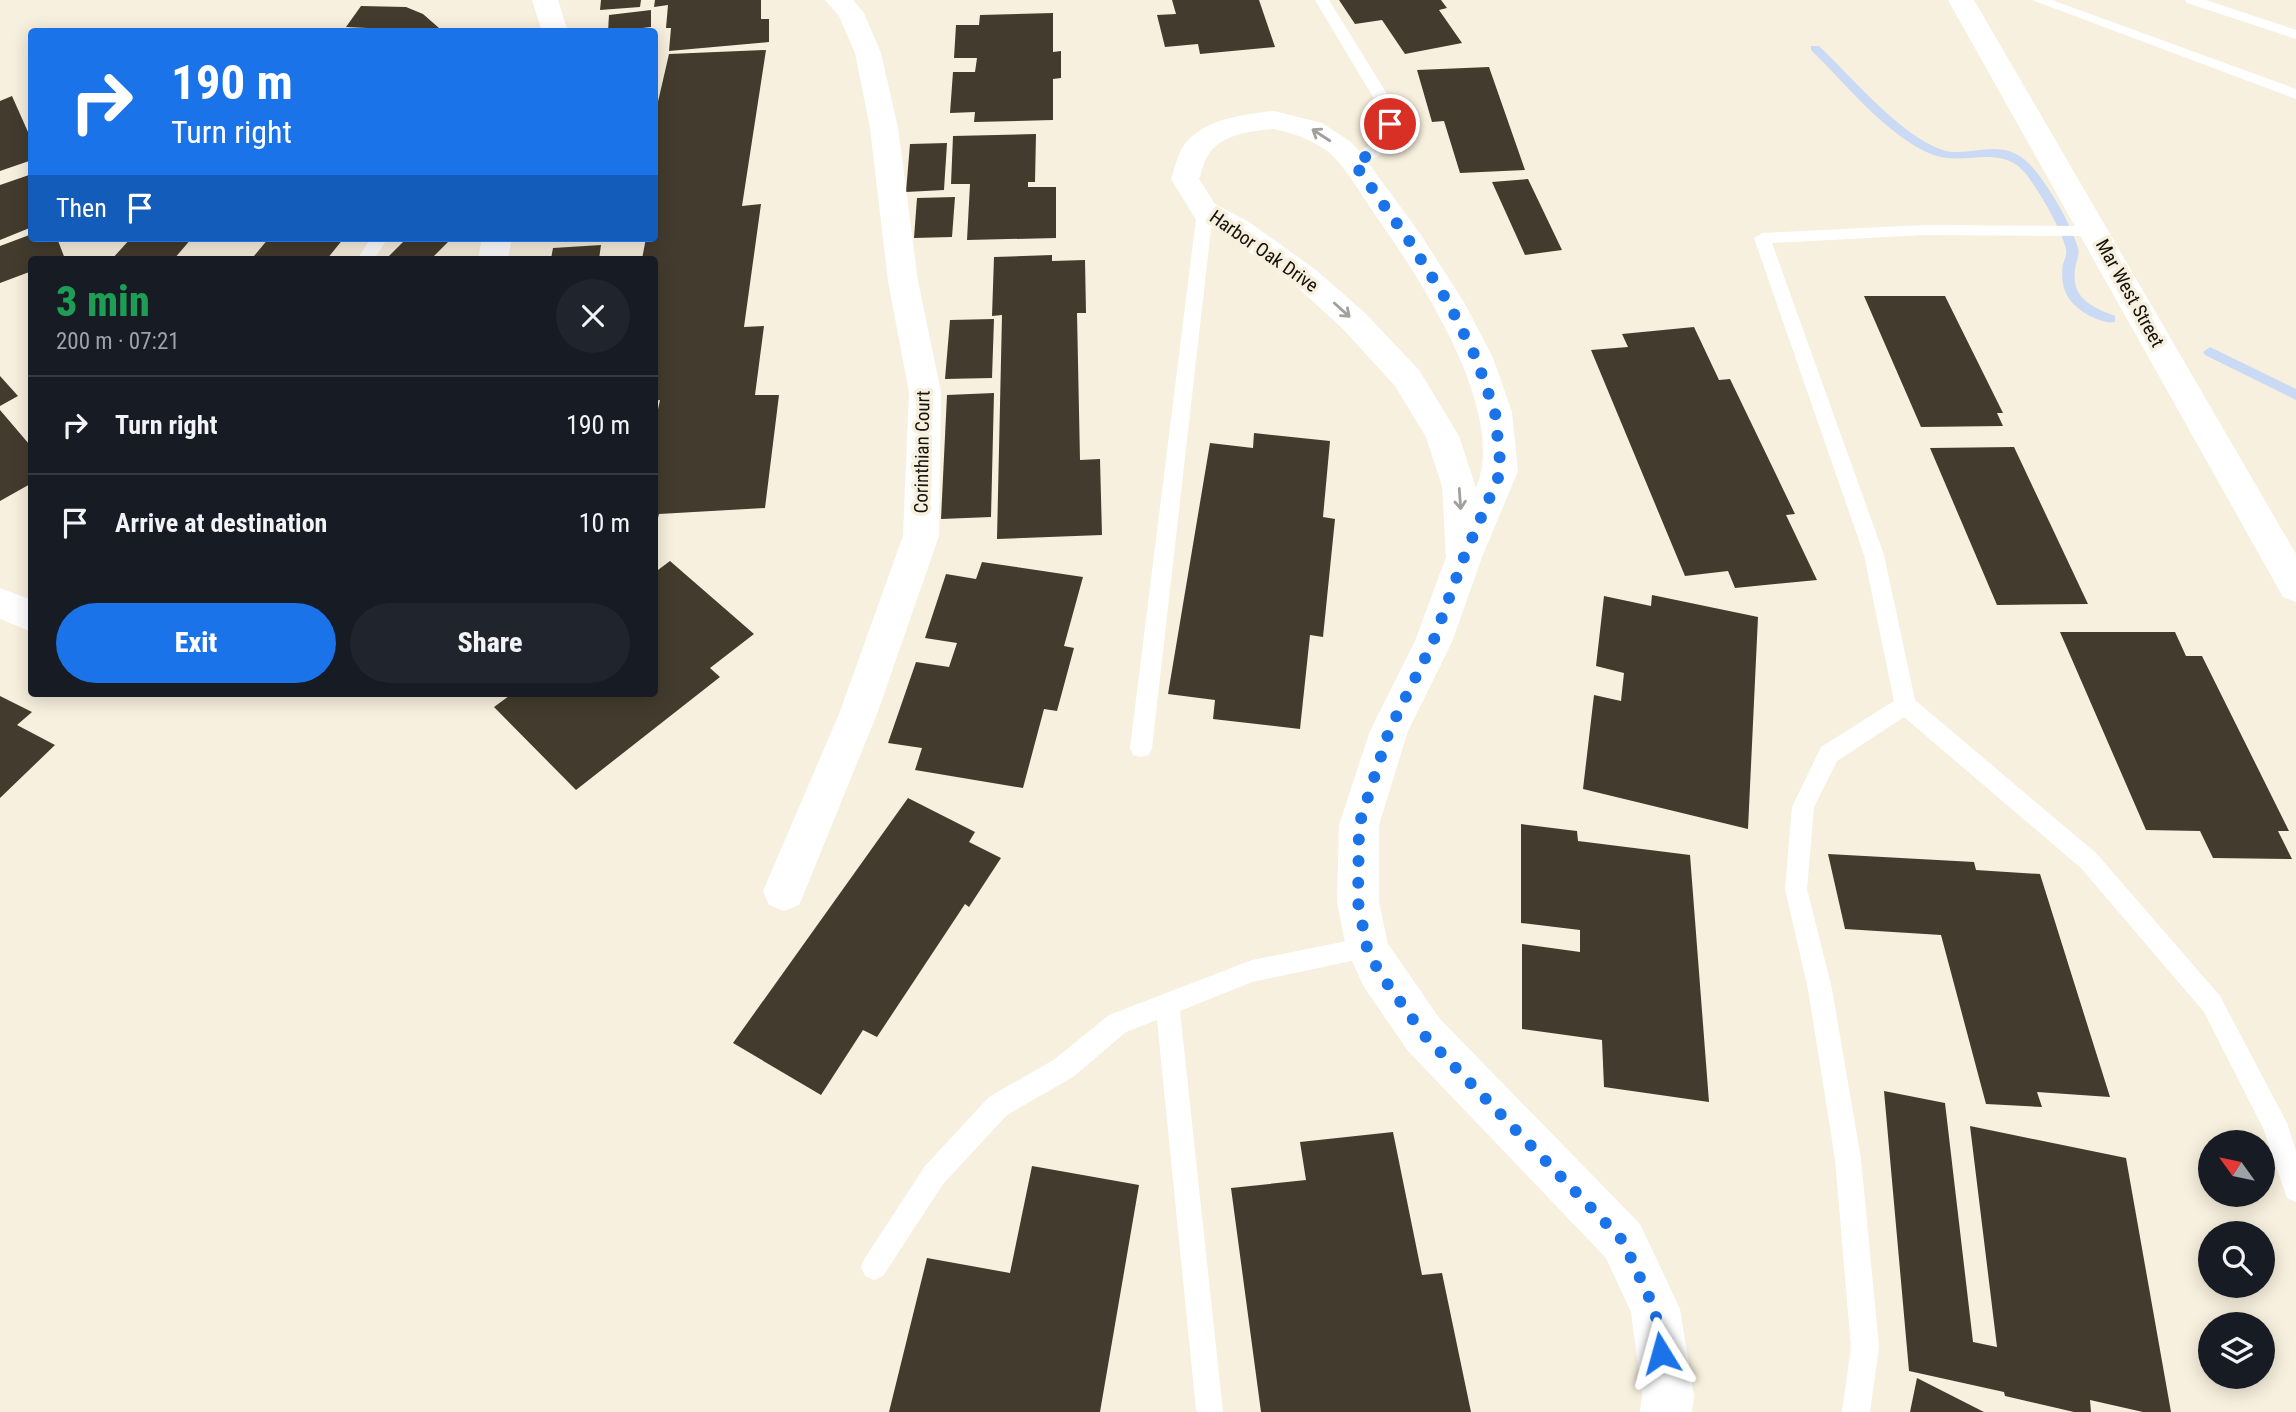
<!DOCTYPE html>
<meta charset="utf-8">
<style>
body{margin:0;font-family:"Roboto Condensed",sans-serif;background:#20242c;color:#f1f3f6;height:100vh;display:flex;flex-direction:column;font-size:26px;white-space:nowrap}
*{box-sizing:border-box;margin:0}
p{font-size:23px;color:#9ea1a6}
.icon{flex:none;width:38px;height:38px;fill:none;stroke:currentColor;stroke-width:2;stroke-linecap:round;stroke-linejoin:round}
.map{position:relative;flex:1;overflow:hidden}
.panel{position:absolute;left:28px;top:256px;width:630px;height:441px;display:flex;flex-direction:column;background:#171b24;border-radius:7px;box-shadow:0 4px 18px #0003}
.panel>*{flex:none}
.guide{position:absolute;left:28px;top:28px;width:630px;height:214px;border-radius:7px;box-shadow:0 4px 18px #0003;background:#1a73e8;color:#fff;overflow:hidden}
.needle{width:46px;rotate:303deg}
.fabs{position:absolute;left:2198px;top:1130px;display:grid;gap:14px}
.fabs a{display:grid;place-items:center;width:77px;height:77px;border-radius:50%;background:#171b24;box-shadow:0 4px 18px #0003;font-size:35px}
.pin{position:absolute;display:grid;place-items:center;width:60px;height:60px;color:#fff;margin:-30px;border:4px solid #fff;border-radius:50%;box-shadow:0 2px 7px #0007}
.me{position:absolute;width:77px;margin:-38px;rotate:352deg;stroke-linejoin:round;filter:drop-shadow(0 0 5px #0008)}
.turn{display:flex;align-items:center;gap:24px;height:147px;padding:0 28px;font-size:32px}
.turn .icon{width:91px;height:91px;stroke-width:2.5}
.turn b{display:block;font-size:49px;line-height:60px}
.then{display:flex;align-items:center;height:66px;padding:0 28px;background:#0003;gap:14px;font-size:26px}
.round{display:grid;place-items:center;flex:none;width:74px;height:74px;border-radius:37px;background:#20242c}
.overview{display:flex;align-items:center;justify-content:space-between;height:119px;padding:0 28px}
h1{font-size:42px;font-weight:800;line-height:52px;color:#1e9e55}
.cta{display:flex;gap:14px;margin-top:auto;padding:14px 28px}
.cta a{flex:1;height:80px;border-radius:42px;background:#1a73e8;color:#fff;font-size:28px;font-weight:800;line-height:80px;text-align:center}
.cta a+a{background:#20242c;color:#f1f3f6}
ul{padding:0;list-style:none}
li{display:flex;align-items:center;gap:21px;height:98px;padding:0 28px;border-top:2px solid #363941}
li div{flex:1}
li b{display:block;font-size:26px}
li em{font-style:normal}
.map>svg:first-child{display:block}
.lines{fill:none;stroke-linecap:round;stroke-linejoin:round}
.stream{fill:#cbdaf4;fill-rule:evenodd}
.building{fill:#433c2e}
.lane{fill:#fff;fill-rule:evenodd}
.street{fill:#fff;fill-rule:evenodd}
.oneway{stroke:#a1a09d}
.route{stroke:#1a73e8;stroke-width:12;stroke-dasharray:0 21.6}
.labels{text-anchor:middle;dominant-baseline:central;stroke-width:7;stroke-linejoin:round;paint-order:stroke}
.street-label{font-size:19px;fill:#14110b;stroke:#f8f0de}
</style>
<div class="map">
<svg width="2296" height="1412" viewBox="0 0 2296 1412">
<rect width="100%" height="100%" fill="#f8f0de"/>
<g class="lines">
<g class="stream">
<path d="M1811 46H1819C1851 76 1899 134 1940 149 1970 161 2003 131 2034 169 2051 190 2070 222 2078 248 2080 254 2076 262 2075 269 2071 298 2091 307 2115 316V322C2106 324 2097 319 2090 316 2068 305 2059 288 2063 264 2065 259 2067 254 2066 249 2061 228 2039 191 2026 174 2000 142 1964 168 1931 154 1887 136 1845 83 1811 50Z"/>
<polygon points="2210,347 2296,389 2296,400 2205,355 2203,352"/>
</g>
</g>
<g class="building">
<polygon points="601,0 641,0 640,7 600,10"/>
<polygon points="655,0 761,0 761,19 769,19 769,42 669,51 671,28 666,28 668,5 654,7"/>
<polygon points="1172,0 1259,0 1275,47 1200,54 1198,44 1165,47 1157,15 1176,14"/>
<polygon points="1339,0 1441,0 1447,8 1439,10 1462,43 1405,54 1382,20 1355,24"/>
<polygon points="361,6 406,7 423,14 439,28 431,32 392,32 389,29 346,27"/>
<polygon points="651,10 651,27 608,32 609,15"/>
<polygon points="1053,13 1053,52 1061,51 1061,78 1053,79 1053,120 974,122 975,112 950,113 953,72 975,72 977,58 954,58 956,25 979,25 980,15"/>
<polygon points="766,50 742,206 761,204 744,327 764,326 755,395 779,395 765,508 659,514 654,533 654,428 660,400 654,401 654,259 642,259 646,238 654,238 654,119 669,54"/>
<polygon points="1489,67 1525,170 1460,173 1444,121 1432,122 1417,70"/>
<polygon points="12,96 32,141 32,160 0,171 0,101"/>
<polygon points="1036,134 1035,182 1028,182 1028,187 1056,187 1056,238 967,240 970,184 951,184 953,136"/>
<polygon points="947,143 944,190 906,192 910,144"/>
<polygon points="32,174 32,227 0,240 0,185"/>
<polygon points="1528,179 1562,250 1525,255 1492,182"/>
<polygon points="955,197 952,237 914,238 917,198"/>
<polygon points="32,234 32,238 57,238 65,259 32,259 32,271 0,283 0,246"/>
<polygon points="131,238 192,238 174,259 112,259"/>
<polygon points="269,238 344,238 327,259 258,259 259,257 254,256"/>
<polygon points="407,238 452,238 431,259 386,259"/>
<polygon points="601,245 599,259 551,259 553,248"/>
<polygon points="1052,255 1052,261 1085,260 1086,313 1077,313 1080,460 1100,459 1102,535 997,539 1002,315 992,316 994,257"/>
<polygon points="1864,296 1945,296 2003,413 1997,413 2003,426 1921,427"/>
<polygon points="994,319 992,378 945,379 950,320"/>
<polygon points="1694,327 1719,380 1730,379 1795,514 1786,515 1817,580 1735,588 1728,571 1685,576 1591,350 1628,347 1622,334"/>
<polygon points="0,376 18,396 0,406"/>
<polygon points="994,393 991,517 941,519 947,395"/>
<polygon points="0,410 29,444 32,442 32,483 0,501"/>
<polygon points="1254,433 1330,441 1323,517 1335,519 1323,637 1310,635 1300,729 1213,719 1215,700 1168,694 1210,443 1253,448"/>
<polygon points="2014,447 2088,604 1997,605 1930,448"/>
<polygon points="670,561 754,634 710,668 720,677 576,790 494,707 513,693 654,693 654,573"/>
<polygon points="982,562 1083,577 1064,646 1074,648 1057,711 1044,709 1023,788 915,770 922,748 888,743 916,662 949,667 957,643 925,638 946,574 976,579"/>
<polygon points="1652,595 1758,617 1748,829 1583,789 1594,695 1621,701 1624,673 1596,666 1604,596 1651,606"/>
<polygon points="2060,632 2175,632 2186,656 2202,656 2289,831 2278,831 2292,859 2213,858 2200,831 2146,830"/>
<polygon points="0,696 32,712 17,725 55,745 0,798"/>
<polygon points="908,798 975,832 969,842 1001,858 969,907 965,904 877,1037 863,1030 821,1095 733,1043"/>
<polygon points="1521,824 1577,831 1578,841 1690,855 1709,1102 1604,1087 1602,1040 1522,1029 1522,944 1580,952 1580,930 1521,923"/>
<polygon points="1828,854 1974,862 1976,870 2040,874 2110,1097 2037,1092 2042,1107 1986,1104 1941,935 1845,929"/>
<polygon points="1884,1091 1945,1103 1973,1342 1997,1347 1970,1126 2126,1158 2171,1412 2143,1412 2090,1400 2091,1412 2074,1412 2005,1396 2004,1392 1909,1371"/>
<polygon points="1393,1132 1422,1275 1442,1273 1471,1412 1261,1412 1231,1188 1306,1180 1300,1142"/>
<polygon points="1032,1166 1139,1185 1100,1412 889,1412 927,1258 1010,1273"/>
<polygon points="1917,1378 1984,1412 1910,1412"/>
</g>
<g class="lines">
<g class="lane">
<polygon points="1315,0 1329,0 1395,107 1396,128 1389,146 1378,156 1354,168 1346,163 1348,159 1377,140 1381,128 1379,107"/>
<polygon points="2032,0 2052,0 2296,89 2296,99"/>
<polygon points="2185,0 2206,0 2296,30 2296,39 2187,3"/>
<polygon points="1205,206 1213,211 1152,748 1149,755 1141,757 1133,755 1130,748 1197,211"/>
<polygon points="1924,225 2095,226 2103,231 2095,236 1924,235 1772,243 1884,555 1915,700 2097,854 2220,996 2287,1123 2296,1151 2296,1202 2287,1198 2263,1128 2204,1012 2081,868 1904,717 1837,761 1814,807 1807,889 1832,989 1861,1159 1879,1347 1870,1412 1842,1412 1851,1347 1835,1159 1808,989 1785,889 1792,807 1821,747 1894,701 1864,555 1754,238 1762,233"/>
<polygon points="371,238 388,238 374,259 357,259"/>
<polygon points="1367,937 1375,940 1379,948 1375,956 1252,982 1180,1011 1223,1412 1197,1412 1196,1409 1157,1020 1126,1032 1073,1077 1007,1115 943,1184 883,1276 874,1280 865,1276 861,1267 865,1258 925,1166 989,1097 1055,1059 1109,1015 1252,960"/>
</g>
<g class="street">
<polygon points="532,0 558,0 568,32 542,32"/>
<polygon points="825,0 853,0 864,13 881,53 898,128 918,281 941,392 939,536 877,714 805,891 799,905 784,911 769,905 763,891 839,714 903,536 909,392 888,281 870,128 855,53 839,16"/>
<polygon points="1948,0 1974,0 2296,554 2296,602 2283,597"/>
<path d="M1274 111 1322 123 1351 142 1364 157 1421 235 1465 304 1493 358 1512 412 1518 471 1482 557 1452 642 1408 731 1379 825V902L1388 944 1440 1019 1640 1224 1680 1309 1694 1396 1692 1412H1640L1642 1396 1631 1312 1606 1258 1408 1051 1364 987 1346 948 1337 902 1339 825 1370 731 1415 641 1446 557 1442 486 1426 437 1395 386 1343 329 1294 284 1227 236 1195 218 1171 179C1174 170 1176 161 1180 152 1195 120 1243 114 1274 111ZM1274 129C1295 134 1315 140 1332 155 1349 172 1362 196 1376 216 1419 277 1509 413 1476 488L1459 436 1419 370 1365 313 1316 270 1249 222 1215 204 1199 179C1202 172 1203 163 1207 157 1219 134 1251 131 1274 129Z"/>
<polygon points="482,238 512,238 508,259 478,259"/>
<polygon points="0,588 32,600 32,632 0,619"/>
</g>
</g>
<defs><path id="oneway-shaft" d="M-6 0H5M1.5-3L5.5 0L1.5 3" fill="none" stroke-width="1.6" stroke-linecap="round" stroke-linejoin="round" transform="scale(1.75)"/></defs>
<g class="oneway">
<use href="#oneway-shaft" transform="translate(1321 135) rotate(-147)"/>
<use href="#oneway-shaft" transform="translate(1342 310) rotate(42)"/>
<use href="#oneway-shaft" transform="translate(1460 499) rotate(86)"/>
</g>
<g class="lines">
<path class="route" d="M1390 124C1386 147 1373 153 1354 163L1410 242 1449 304 1476 358 1495 412 1501 471 1464 557 1433 642 1389 731 1359 825 1358 902 1367 948 1379 972 1424 1035 1623 1241 1655 1310 1661 1353"/>
</g>
<g class="labels">
<g class="street-label">
<text transform="translate(1264 251) rotate(35)">Harbor Oak Drive</text>
<text transform="translate(2130 293) rotate(61)">Mar West Street</text>
<text transform="translate(922 452) rotate(-89)">Corinthian Court</text>
</g>
</g>
</svg>
<div class="fabs">
<a><svg class="needle" viewBox="-14 -14 28 28"><path d="M0-13l5 13h-10z" fill="#e53935"/><path d="M0 13l5-13h-10z" fill="#9ea1a6"/></svg></a>
<a><svg class="icon" aria-label="search" viewBox="0 0 24 24"><circle cx="10" cy="10" r="6"/><path d="M15 15l6 6"/></svg></a>
<a><svg class="icon" aria-label="layers" viewBox="0 0 24 24"><path d="M12 4l9 5-9 5-9-5zM3 14l9 5 9-5"/></svg></a>
</div>
<div class="pin" style="left:1390px;top:124px;background:#d93025"><svg class="icon" aria-label="arrive" viewBox="0 0 24 24"><path d="M6 21V4h12l-3 4 3 4H6"/></svg></div>
<svg class="me" style="left:1661px;top:1353px" viewBox="-20 -20 40 40"><path d="M0-17L14 15 0 8-14 15z" fill="#1a73e8" stroke="#fff" stroke-width="4"/></svg>
<div class="guide">
<div class="turn"><svg class="icon" aria-label="right" viewBox="0 0 24 24"><path d="M7 20v-9h11M14 6l5 5-5 5"/></svg><div><b>190 m</b>Turn right</div></div>
<div class="then">Then<svg class="icon" aria-label="arrive" viewBox="0 0 24 24"><path d="M6 21V4h12l-3 4 3 4H6"/></svg></div>
</div>
<section class="panel">
<div class="overview"><div><h1>3 min</h1><p>200 m · 07:21</p></div><a class="round"><svg class="icon" aria-label="close" viewBox="0 0 24 24"><path d="M6 6l12 12M18 6L6 18"/></svg></a></div>
<ul>
<li><svg class="icon" aria-label="right" viewBox="0 0 24 24"><path d="M7 20v-9h11M14 6l5 5-5 5"/></svg><div><b>Turn right</b></div><em>190 m</em></li>
<li><svg class="icon" aria-label="arrive" viewBox="0 0 24 24"><path d="M6 21V4h12l-3 4 3 4H6"/></svg><div><b>Arrive at destination</b></div><em>10 m</em></li>
</ul>
<div class="cta"><a>Exit</a><a>Share</a></div>
</section>
</div>
